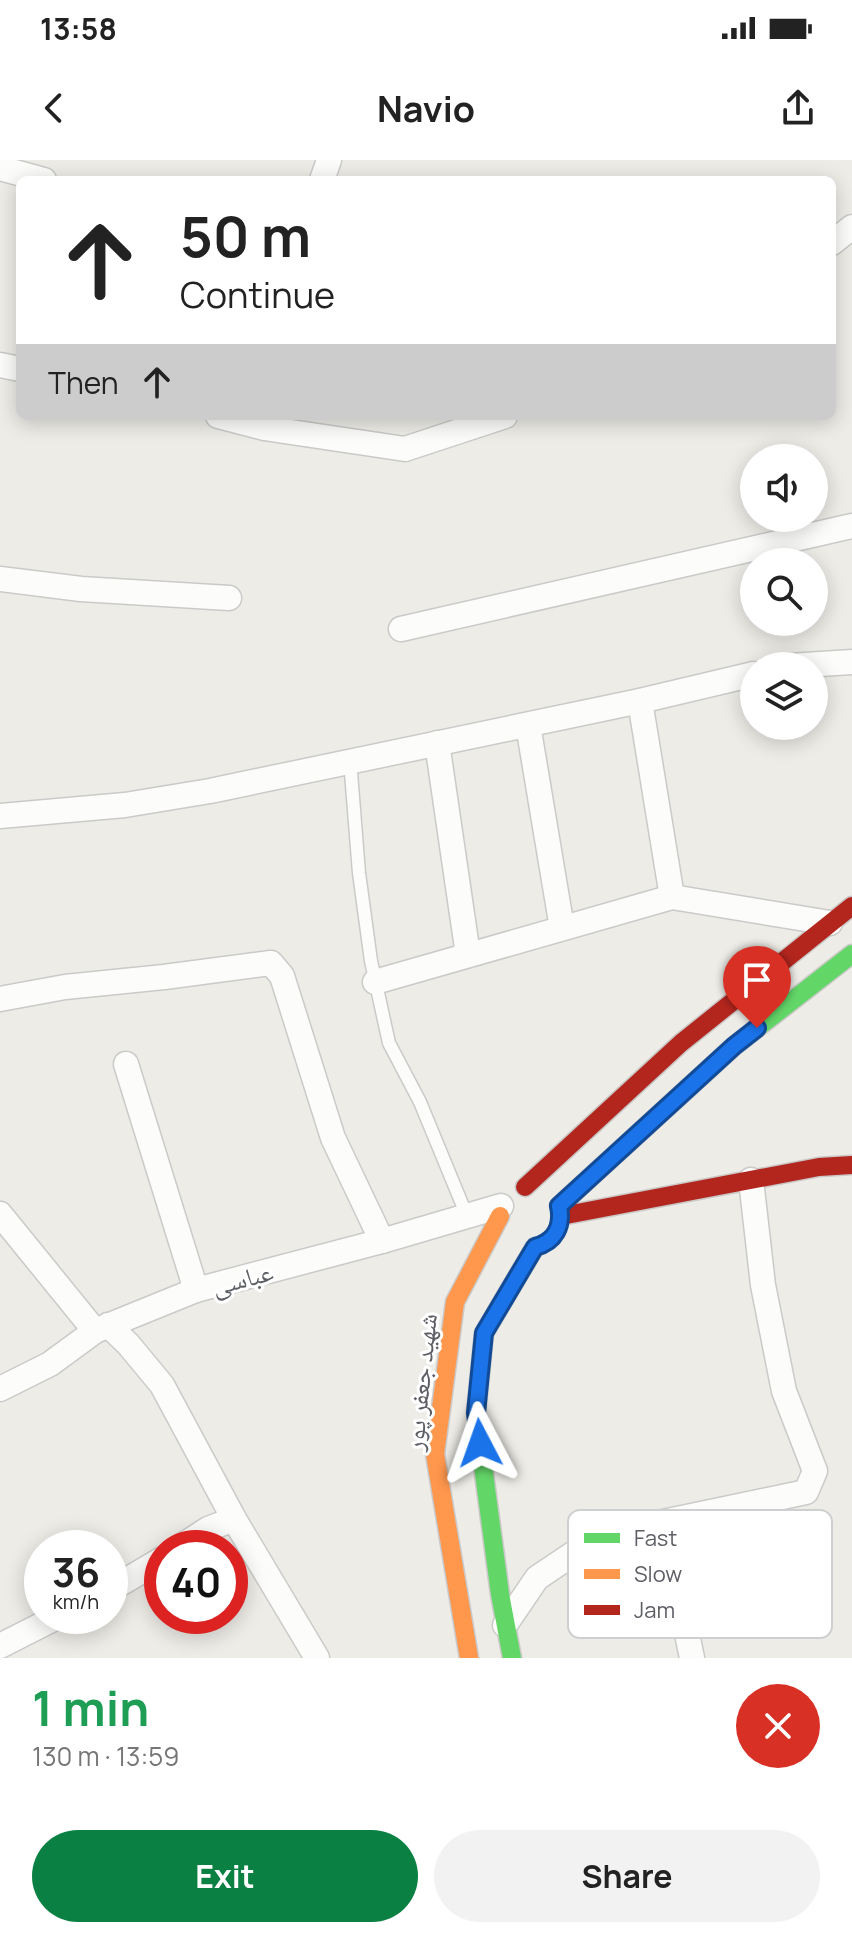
<!DOCTYPE html>
<meta charset="utf-8">
<style>
body{margin:0;font-family:Manrope,"Noto Naskh Arabic",sans-serif;background:#f2f2f2;color:#222;height:100vh;display:flex;flex-direction:column;font-size:30px;white-space:nowrap}
*{box-sizing:border-box;margin:0}
p{font-size:26px;color:#767676}
.icon{flex:none;width:44px;height:44px;fill:none;stroke:currentColor;stroke-width:2;stroke-linecap:round;stroke-linejoin:round}
.map{position:relative;height:1498px;overflow:hidden}
.drawer{display:flex;flex-direction:column;background:#fff;flex:1}
.drawer>*{flex:none}
.hud{position:absolute;left:16px;top:16px;width:820px;height:244px;border-radius:12px;box-shadow:0 4px 20px #0003;background:#fff;color:#222;overflow:hidden}
.tools{position:absolute;left:740px;top:284px;display:grid;gap:16px}
.tools a{display:grid;place-items:center;width:88px;height:88px;border-radius:50%;background:#fff;box-shadow:0 4px 20px #0003;font-size:40px}
.speed{position:absolute;left:24px;top:1370px;display:flex;gap:16px;font-size:40px;font-weight:700;text-align:center}
.speed>*{display:grid;place-content:center;width:104px;height:104px;border-radius:50%;background:#fff;box-shadow:0 4px 20px #0003;line-height:1}
.speed small{font-size:20px;font-weight:400}
.speed .limit{border:12px solid #d22;background:#fff;color:#111}
.pin{position:absolute;display:grid;place-items:center;width:68px;height:68px;color:#fff;margin:-82px -34px;border-radius:50% 50% 50% 0;rotate:-45deg;box-shadow:0 0 8px #0007}
.pin .icon{rotate:45deg}
.me{position:absolute;width:88px;margin:-44px;rotate:356deg;stroke-linejoin:round;filter:drop-shadow(0 0 6px #0008)}
.turn{display:flex;align-items:center;gap:28px;height:168px;padding:0 32px;font-size:36px}
.turn .icon{width:104px;height:104px;stroke-width:2.5}
.turn b{display:block;font-size:56px;line-height:68px}
.then{display:flex;align-items:center;height:76px;padding:0 32px;background:#0003;gap:16px;font-size:30px}
.round{display:grid;place-items:center;flex:none;width:84px;height:84px;border-radius:42px;background:#f2f2f2}
.headline{display:flex;align-items:center;justify-content:space-between;height:136px;padding:0 32px}
h1{font-size:48px;font-weight:700;line-height:60px;color:#1e9e55}
.action{display:flex;gap:16px;margin-top:auto;padding:16px 32px}
.action a{flex:1;height:92px;border-radius:48px;background:#0b8043;color:#fff;font-size:32px;font-weight:700;line-height:92px;text-align:center}
.action a+a{background:#f2f2f2;color:#222}
.status{display:flex;justify-content:space-between;align-items:center;height:56px;padding:0 40px;background:#fff;direction:ltr}
.status svg{height:22px;fill:currentColor}
header{display:flex;justify-content:space-between;align-items:center;height:104px;padding:0 32px;background:#fff;font-size:36px;font-weight:700}
.map>svg:first-child{display:block}
.lines{fill:none;stroke-linecap:round;stroke-linejoin:round}
.lane-casing{stroke:#cacac9;stroke-width:15}
.street-casing{stroke:#cacac9;stroke-width:27}
.fast-casing{stroke:#cac9c8;stroke-width:21}
.slow-casing{stroke:#cac9c8;stroke-width:21}
.jam-casing{stroke:#cac9c8;stroke-width:21}
.lane{stroke:#fcfcfb;stroke-width:12}
.street{stroke:#fcfcfb;stroke-width:24}
.fast{stroke:#63d668;stroke-width:18}
.slow{stroke:#ff974d;stroke-width:18}
.jam{stroke:#b3261e;stroke-width:18}
.route-casing{stroke:#114b97;stroke-width:20}
.route{stroke:#1a73e8;stroke-width:14}
.labels{text-anchor:middle;dominant-baseline:central;stroke-width:6;stroke-linejoin:round;paint-order:stroke}
.street-label{font-size:26px;fill:#5d5f65;stroke:#fff}
.key{fill:#fff;stroke:#cecfd1;stroke-width:2}
.key-label{font-size:22px;fill:#5d5f65}
</style>
<div class="status"><b>13:58</b><svg viewBox="0 0 49 12"><path d="M0 12V9h3v3zM5 12V6h3v6zM10 12V3h3v9zM15 12V0h3v12zM26 1h20v11H26zM47 4h2v5h-2z"/></svg></div>
<header><svg class="icon" aria-label="back" viewBox="0 0 24 24"><path d="M15 5l-7 7 7 7"/></svg>Navio<svg class="icon" aria-label="share" viewBox="0 0 24 24"><path d="M12 15V3M7 8l5-5 5 5M5 13v7h14v-7"/></svg></header>
<div class="map">
<svg width="852" height="1498" viewBox="0 0 852 1498">
<rect width="100%" height="100%" fill="#edece7"/>
<g class="lines">
<g class="lane-casing">
<polyline id="lane" points="350,600 359,713 371,801 389,883 420,942 467,1056"/>
</g>
<g class="street-casing">
<g id="street">
<polyline points="0,8 44,20"/>
<polyline points="322,20 329,0"/>
<polyline points="832,83 852,67"/>
<polyline points="0,205 20,209"/>
<polyline points="218,256 264,268 405,289 505,256"/>
<polyline points="0,419 81,429 229,438"/>
<polyline points="401,469 852,366"/>
<polyline points="789,506 852,502"/>
<polyline points="640,541 672,737"/>
<polyline points="528,565 562,768"/>
<polyline points="437,583 468,795"/>
<polyline points="0,656 125,645 210,631 640,541 754,514"/>
<polyline points="375,822 672,737 830,763"/>
<polyline points="0,839 65,827 164,817 271,803 282,816 333,978 382,1081"/>
<polyline points="126,904 196,1130"/>
<polyline points="0,1054 95,1171"/>
<polyline points="108,1165 128,1184 162,1225 234,1359 317,1498"/>
<polyline points="0,1229 50,1204 95,1171 196,1130 382,1081 501,1046"/>
<polyline points="179,1388 208,1369 234,1359"/>
<polyline points="110,1430 162,1399"/>
<polyline points="678,1430 692,1498"/>
<polyline points="505,1465 537,1418 601,1375 806,1332 815,1311 784,1231 763,1125 751,1020"/>
<polyline points="0,1486 59,1456"/>
</g>
</g>
<g class="fast-casing">
<g id="fast">
<polyline points="559,1046 734,886 852,794"/>
<polyline points="512,1498 500,1434 476,1253 484,1173 535,1087"/>
</g>
</g>
<g class="slow-casing">
<polyline id="slow" points="469,1498 435,1294 455,1142 500,1056"/>
</g>
<g class="jam-casing">
<g id="jam">
<polyline points="525,1027 681,883 852,746"/>
<polyline points="561,1056 819,1007 852,1005"/>
</g>
</g>
<use href="#lane" class="lane"/>
<use href="#street" class="street"/>
<use href="#fast" class="fast"/>
<use href="#slow" class="slow"/>
<use href="#jam" class="jam"/>
</g>
<g class="lines">
<g class="route-casing">
<path id="route" d="M480 1283 476 1253 484 1173 535 1087C555 1082 563 1066 559 1046L734 886 757 868"/>
</g>
<use href="#route" class="route"/>
</g>
<g class="labels">
<g class="street-label">
<text transform="translate(242 1118) rotate(-15)">عباسی</text>
<text transform="translate(420 1222) rotate(-84)">شهید جعفر پور</text>
</g>
</g>
<rect x="568" y="1350" width="264" height="128" rx="12" class="key"/>
<rect x="584" y="1373" width="36" height="10" fill="#63d668"/>
<rect x="584" y="1409" width="36" height="10" fill="#ff974d"/>
<rect x="584" y="1445" width="36" height="10" fill="#b3261e"/>
<g class="key-label">
<text x="634" y="1386">Fast</text>
<text x="634" y="1422">Slow</text>
<text x="634" y="1458">Jam</text>
</g>
</svg>
<div class="tools">
<a><svg class="icon" aria-label="sound" viewBox="0 0 24 24"><path d="M4 9h4l5-4v14l-5-4H4zM17 9q2 3 0 6"/></svg></a>
<a><svg class="icon" aria-label="search" viewBox="0 0 24 24"><circle cx="10" cy="10" r="6"/><path d="M15 15l6 6"/></svg></a>
<a><svg class="icon" aria-label="layers" viewBox="0 0 24 24"><path d="M12 4l9 5-9 5-9-5zM3 14l9 5 9-5"/></svg></a>
</div>
<div class="speed"><div>36<small>km/h</small></div><div class="limit">40</div></div>
<div class="pin" style="left:757px;top:868px;background:#d93025"><svg class="icon" aria-label="arrive" viewBox="0 0 24 24"><path d="M6 21V4h12l-3 4 3 4H6"/></svg></div>
<svg class="me" style="left:480px;top:1283px" viewBox="-20 -20 40 40"><path d="M0-17L14 15 0 8-14 15z" fill="#1a73e8" stroke="#fff" stroke-width="4"/></svg>
<div class="hud">
<div class="turn"><svg class="icon" aria-label="ahead" viewBox="0 0 24 24"><path d="M12 20V5M6 11l6-6 6 6"/></svg><div><b>50 m</b>Continue</div></div>
<div class="then">Then<svg class="icon" aria-label="ahead" viewBox="0 0 24 24"><path d="M12 20V5M6 11l6-6 6 6"/></svg></div>
</div>
</div>
<section class="drawer">
<div class="headline"><div><h1>1 min</h1><p>130 m · 13:59</p></div><a class="round" style="background:#d93025;color:#fff"><svg class="icon" aria-label="close" viewBox="0 0 24 24"><path d="M6 6l12 12M18 6L6 18"/></svg></a></div>
<div class="action"><a>Exit</a><a>Share</a></div>
</section>
